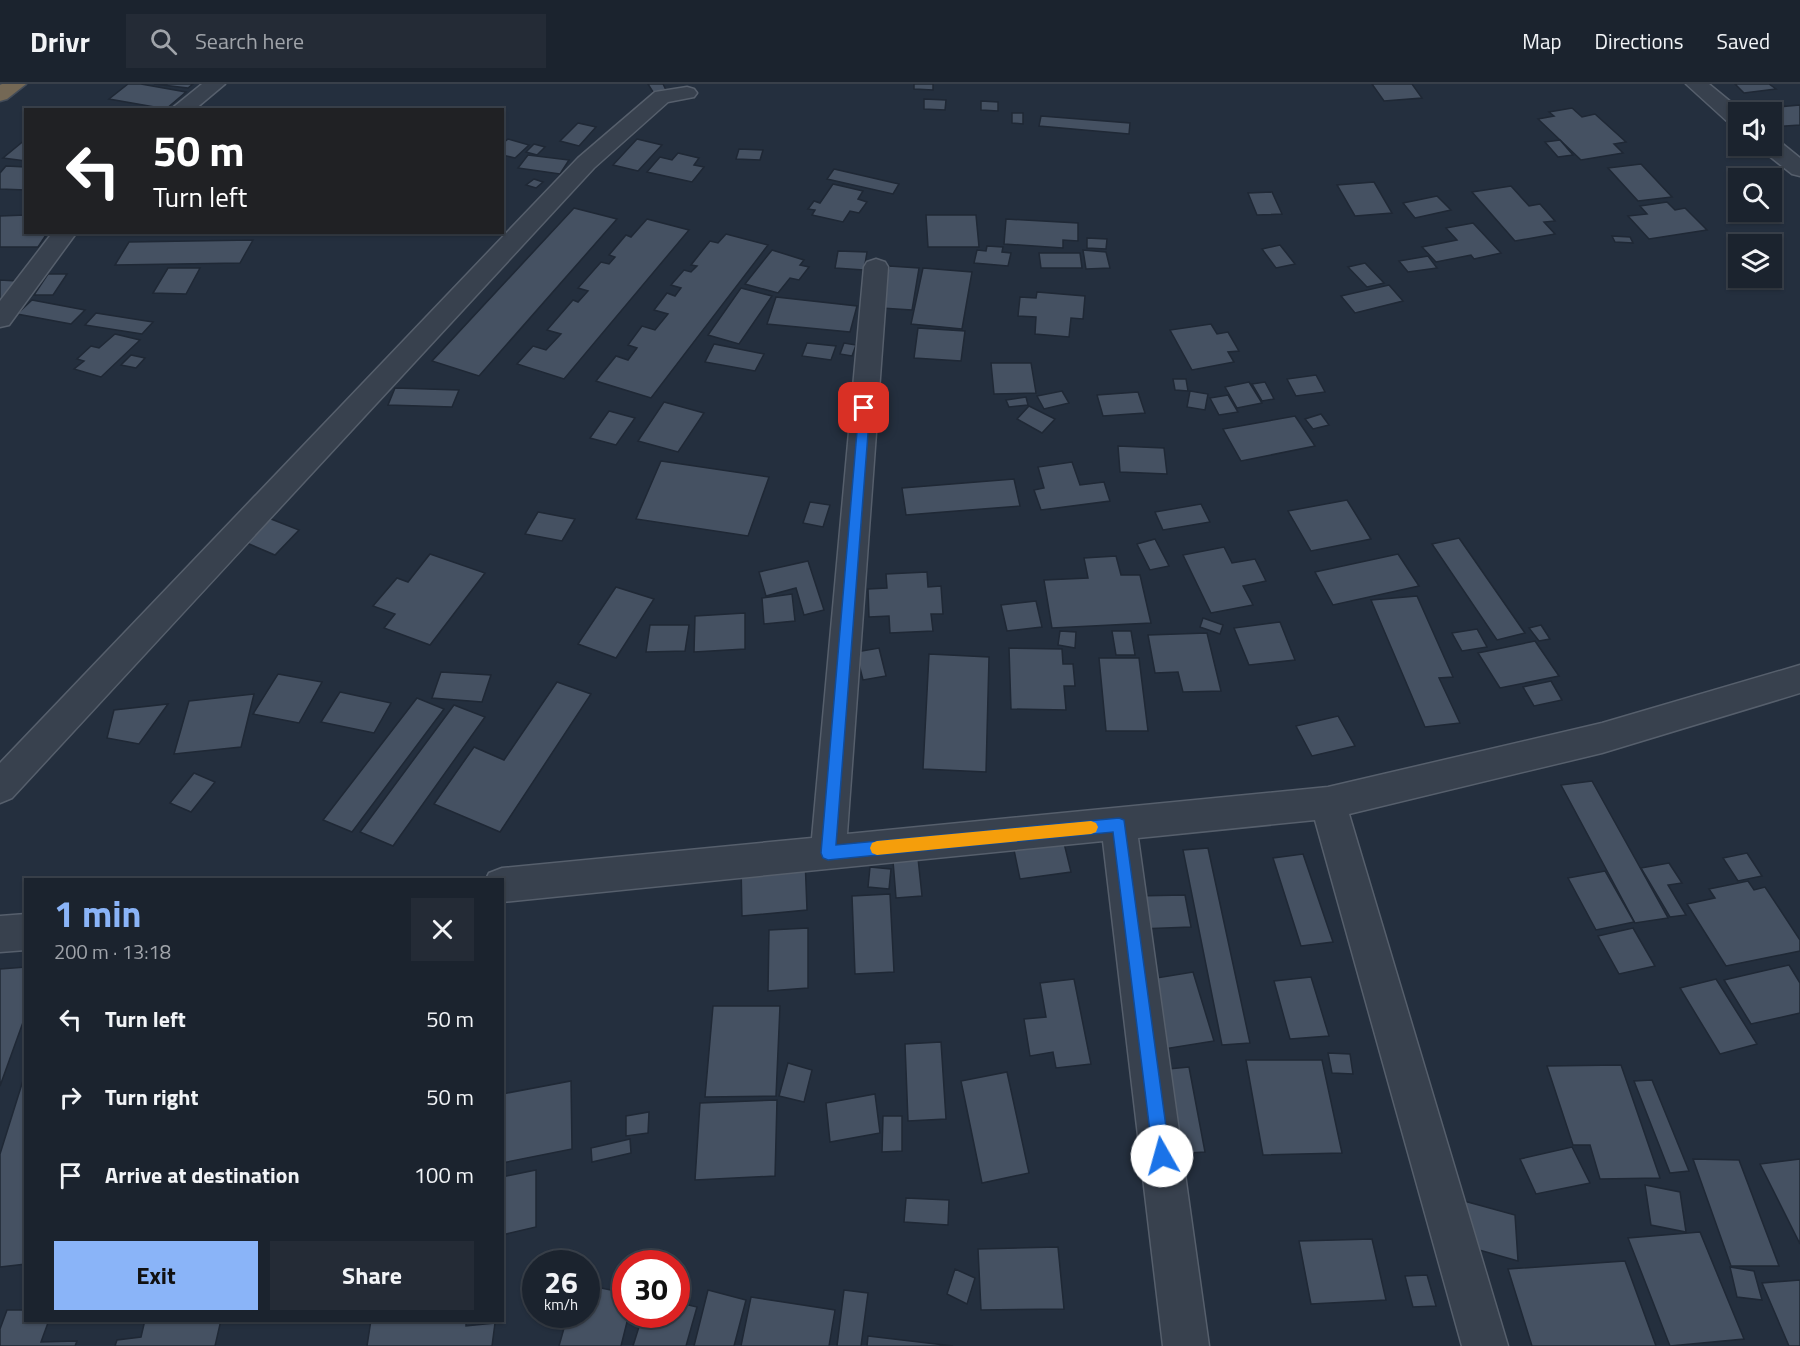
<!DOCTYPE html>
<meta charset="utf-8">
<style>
body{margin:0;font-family:"Titillium Web",sans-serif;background:#242b36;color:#f1f3f6;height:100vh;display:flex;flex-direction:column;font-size:22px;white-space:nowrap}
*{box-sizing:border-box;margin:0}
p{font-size:20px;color:#a0a4aa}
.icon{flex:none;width:33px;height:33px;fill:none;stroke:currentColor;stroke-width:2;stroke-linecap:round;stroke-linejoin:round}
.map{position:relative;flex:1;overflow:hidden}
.side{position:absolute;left:24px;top:794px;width:480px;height:444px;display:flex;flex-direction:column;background:#1b232e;border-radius:0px;box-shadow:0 2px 4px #0004,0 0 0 2px #39404a}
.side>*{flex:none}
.top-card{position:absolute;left:24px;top:24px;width:480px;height:126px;border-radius:0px;box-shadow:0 2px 4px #0004,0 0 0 2px #39404a;background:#202124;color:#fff;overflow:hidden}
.controls{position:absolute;left:1728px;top:18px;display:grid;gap:12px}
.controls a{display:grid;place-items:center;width:54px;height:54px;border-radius:0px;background:#1b232e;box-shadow:0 2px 4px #0004,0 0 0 2px #39404a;font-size:30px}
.speed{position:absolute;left:522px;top:1166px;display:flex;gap:12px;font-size:30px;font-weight:700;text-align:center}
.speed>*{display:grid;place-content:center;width:78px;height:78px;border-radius:50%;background:#1b232e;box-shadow:0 2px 4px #0004,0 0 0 2px #39404a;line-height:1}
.speed small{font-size:15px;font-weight:400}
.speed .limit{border:9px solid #d22;background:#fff;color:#111}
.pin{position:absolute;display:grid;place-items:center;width:51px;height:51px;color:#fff;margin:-26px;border-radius:12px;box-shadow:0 3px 9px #0006}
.me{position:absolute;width:66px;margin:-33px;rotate:353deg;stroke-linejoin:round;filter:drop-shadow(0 0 4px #0008)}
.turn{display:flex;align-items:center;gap:21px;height:126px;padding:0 30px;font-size:27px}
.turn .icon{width:78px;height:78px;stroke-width:2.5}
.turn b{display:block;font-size:42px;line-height:51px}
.round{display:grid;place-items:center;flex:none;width:63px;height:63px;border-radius:0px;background:#242b36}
.head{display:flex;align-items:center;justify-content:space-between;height:102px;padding:0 30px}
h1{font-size:36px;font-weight:700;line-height:45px;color:#8ab4f8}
.button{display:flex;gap:12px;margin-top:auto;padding:12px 30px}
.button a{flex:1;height:69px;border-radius:0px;background:#8ab4f8;color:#111;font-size:24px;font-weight:700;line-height:69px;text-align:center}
.button a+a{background:#242b36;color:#f1f3f6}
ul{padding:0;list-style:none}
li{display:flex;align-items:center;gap:18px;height:78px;padding:0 30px}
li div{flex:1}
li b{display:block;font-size:22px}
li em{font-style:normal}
header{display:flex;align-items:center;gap:36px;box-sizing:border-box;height:84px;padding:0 30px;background:#1b232e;border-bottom:2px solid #39404a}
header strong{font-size:28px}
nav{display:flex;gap:33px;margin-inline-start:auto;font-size:21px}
.search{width:420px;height:54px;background:#242b36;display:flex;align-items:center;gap:15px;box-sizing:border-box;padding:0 21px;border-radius:0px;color:#a0a4aa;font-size:22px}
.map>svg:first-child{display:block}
.building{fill:#455162;stroke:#1f2835;stroke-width:1.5}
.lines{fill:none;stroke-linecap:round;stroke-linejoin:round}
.street-casing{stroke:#565f6c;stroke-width:3}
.highway-casing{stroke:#434c59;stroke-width:3}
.street{fill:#38414e;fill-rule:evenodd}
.highway{fill:#746855;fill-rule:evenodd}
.route{fill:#1a73e8;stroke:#114b97;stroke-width:1.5}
.slow{fill:#f59e0b}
</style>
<header>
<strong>Drivr</strong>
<div class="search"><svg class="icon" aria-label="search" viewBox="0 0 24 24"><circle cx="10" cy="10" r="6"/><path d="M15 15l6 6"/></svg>Search here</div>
<nav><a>Map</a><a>Directions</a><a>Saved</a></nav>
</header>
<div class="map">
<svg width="1800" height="1262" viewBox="0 0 1800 1262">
<rect width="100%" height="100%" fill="#242f3e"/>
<g class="building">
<polygon points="128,0 141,0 186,8 166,25 109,15"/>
<polygon points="154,0 193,0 188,4"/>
<polygon points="648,0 663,0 666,6 653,8"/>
<polygon points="914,0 933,0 933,6 914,5"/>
<polygon points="1372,0 1412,0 1422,14 1384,17"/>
<polygon points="1735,0 1769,0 1776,5 1744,9"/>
<polygon points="924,15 946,16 945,26 924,25"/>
<polygon points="981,17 998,18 998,27 981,26"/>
<polygon points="1800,21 1800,41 1772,43 1772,28 1756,28 1753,25"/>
<polygon points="1572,24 1582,33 1595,30 1626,58 1614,60 1623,69 1581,76 1538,35 1554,32 1549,28"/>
<polygon points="1012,29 1023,29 1023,40 1012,39"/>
<polygon points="1041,32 1130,39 1129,50 1039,42"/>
<polygon points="578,39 596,43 579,62 560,57"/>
<polygon points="26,55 26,77 3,74"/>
<polygon points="508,55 529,61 515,74 502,71 502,60"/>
<polygon points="637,55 662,61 638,87 613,81"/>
<polygon points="1560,56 1573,71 1558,73 1545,58"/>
<polygon points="534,60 545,63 537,71 526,68"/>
<polygon points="739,65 763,66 760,76 736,75"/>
<polygon points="678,69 699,74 694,81 704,83 692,98 647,88 660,73 672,76"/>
<polygon points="528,71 569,76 560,90 518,84"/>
<polygon points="1641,80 1672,113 1638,117 1608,84"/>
<polygon points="6,82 26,83 26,106 0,105 0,89"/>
<polygon points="834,85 899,100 893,110 827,95"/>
<polygon points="534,95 543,98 536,104 526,101"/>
<polygon points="1374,98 1392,129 1355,132 1337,101"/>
<polygon points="833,100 863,107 858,115 867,118 859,129 850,127 843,138 812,131 815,126 808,125 814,117 820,119"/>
<polygon points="1511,102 1529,122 1540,120 1555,137 1544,138 1555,150 1515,157 1472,108"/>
<polygon points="1272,108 1282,130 1257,131 1248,109"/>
<polygon points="1437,112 1451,126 1415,134 1403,119"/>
<polygon points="1667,118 1675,126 1685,124 1707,146 1649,155 1628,132 1647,130 1640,122"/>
<polygon points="574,124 617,135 479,292 432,277"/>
<polygon points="26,131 26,148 48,148 38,163 0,163 0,132"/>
<polygon points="926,131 976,131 979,163 928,163"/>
<polygon points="647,135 689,146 564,295 517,280 533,262 546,266 561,250 547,246 573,216 578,218 588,207 578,204 601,178 609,180 615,173 609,171 626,151 631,153"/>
<polygon points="1006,135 1078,139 1078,157 1063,156 1063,164 1004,160"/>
<polygon points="1473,139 1501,169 1474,175 1471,171 1436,178 1422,163 1457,156 1446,144"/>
<polygon points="726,150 768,161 651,314 596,297 616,272 628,276 637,264 628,261 642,242 655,246 668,230 654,226 667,209 675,212 681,204 671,201 684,186 691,188 697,182 691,181 710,157 718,159"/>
<polygon points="1612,152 1630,153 1633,159 1615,158"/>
<polygon points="1087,154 1107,155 1106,165 1087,164"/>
<polygon points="253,156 240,179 115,181 129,158"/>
<polygon points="1280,161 1295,180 1276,184 1262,165"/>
<polygon points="987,162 1003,163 1002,168 1011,169 1008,182 974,179 977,166 986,167"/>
<polygon points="772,166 804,176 800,181 809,183 799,196 790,194 778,209 745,200"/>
<polygon points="1083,166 1106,168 1110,184 1086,185"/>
<polygon points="838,167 867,168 864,186 835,184"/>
<polygon points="1039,169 1080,169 1082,184 1041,184"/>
<polygon points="1428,172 1437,184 1408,188 1399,177"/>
<polygon points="1365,179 1384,199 1367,203 1348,183"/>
<polygon points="889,182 919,184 912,226 881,224"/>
<polygon points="168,184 200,184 186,210 153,209"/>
<polygon points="923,184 972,188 962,245 911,240"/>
<polygon points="48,190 67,190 53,211 34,211"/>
<polygon points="0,196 17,197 0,216"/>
<polygon points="1389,201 1403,217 1355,229 1341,212"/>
<polygon points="741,204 772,212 739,260 708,251"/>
<polygon points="1037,208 1085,212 1083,235 1071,234 1069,253 1035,250 1036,233 1018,232 1020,213 1036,214"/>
<polygon points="776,213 857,222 850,248 767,240"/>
<polygon points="32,216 85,226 71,240 17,230"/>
<polygon points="96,229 153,238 142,250 85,241"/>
<polygon points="1211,240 1217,250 1228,248 1239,267 1228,268 1234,278 1192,286 1170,246"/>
<polygon points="918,244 965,247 961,277 914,274"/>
<polygon points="115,250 140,256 101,293 74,285 84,277 77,275 91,262 99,264"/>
<polygon points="807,259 836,262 831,276 802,272"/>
<polygon points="844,259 856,261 852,272 840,270"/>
<polygon points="714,260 764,270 755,287 705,278"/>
<polygon points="131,271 145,274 136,284 121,281"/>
<polygon points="991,279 1031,279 1036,309 994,310"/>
<polygon points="1316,291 1325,308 1296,312 1287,295"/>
<polygon points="1173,295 1186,295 1188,307 1175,306"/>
<polygon points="1249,298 1262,319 1237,324 1225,303"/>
<polygon points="1265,298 1274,315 1262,317 1252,300"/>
<polygon points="395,304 459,306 452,323 388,321"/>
<polygon points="1062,307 1069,319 1044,325 1037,312"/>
<polygon points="1190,307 1208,310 1205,326 1187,323"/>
<polygon points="1138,308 1145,329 1103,332 1097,311"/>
<polygon points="1228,311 1238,328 1219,331 1210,314"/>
<polygon points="1026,313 1028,321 1009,323 1006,316"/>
<polygon points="664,318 704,329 678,368 638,357"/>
<polygon points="1029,322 1055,335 1042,349 1017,335"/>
<polygon points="609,327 635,334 616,361 590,354"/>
<polygon points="1321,330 1329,341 1313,345 1305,335"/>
<polygon points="1295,332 1315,362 1241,377 1223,345"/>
<polygon points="1118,362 1164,364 1167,390 1120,388"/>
<polygon points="661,377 769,393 748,452 636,435"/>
<polygon points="1072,378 1080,401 1104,398 1110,417 1041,426 1034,406 1044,404 1038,383"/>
<polygon points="1014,395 1020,422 906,431 902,404"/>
<polygon points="1347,416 1371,455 1311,467 1288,427"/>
<polygon points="810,418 830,421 823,443 803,439"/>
<polygon points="1201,420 1210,438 1163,446 1155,428"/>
<polygon points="538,428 575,435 562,457 525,450"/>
<polygon points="266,433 299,446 275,471 242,457"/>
<polygon points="1459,454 1525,549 1497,556 1432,460"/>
<polygon points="1155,455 1169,482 1150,486 1137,460"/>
<polygon points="1224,463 1232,479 1255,475 1266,497 1243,502 1253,521 1211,529 1183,471"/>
<polygon points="430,470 485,489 430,561 384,544 395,530 373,522 397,494 408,498"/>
<polygon points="1398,470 1419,502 1333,521 1315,488"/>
<polygon points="1116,472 1121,491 1140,491 1151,539 1052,544 1044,496 1088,494 1084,474"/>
<polygon points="808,477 824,526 804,531 796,504 766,512 759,488"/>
<polygon points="927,488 928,503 941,502 943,530 931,530 933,547 890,549 889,532 869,533 868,505 887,504 886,490"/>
<polygon points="616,503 654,515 616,574 578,560"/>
<polygon points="792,510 795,537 764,540 762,514"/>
<polygon points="1417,512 1453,593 1439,594 1460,639 1425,643 1371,516"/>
<polygon points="1036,517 1042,543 1007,547 1001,521"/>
<polygon points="745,529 745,565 694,568 695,532"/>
<polygon points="1203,534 1223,541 1220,550 1200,543"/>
<polygon points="1280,538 1295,576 1249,581 1234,544"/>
<polygon points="650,541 689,541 685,567 646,568"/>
<polygon points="1541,541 1550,555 1539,557 1529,544"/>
<polygon points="1477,545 1487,563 1462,567 1452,549"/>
<polygon points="1060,547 1076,548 1075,564 1058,561"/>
<polygon points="1112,547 1131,547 1135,571 1116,571"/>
<polygon points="1207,549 1221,607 1183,608 1178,588 1155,589 1148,551"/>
<polygon points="1535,557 1559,592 1500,604 1478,569"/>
<polygon points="879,564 886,592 863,596 856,568"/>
<polygon points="1009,564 1062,565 1063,580 1073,580 1075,602 1064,602 1066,626 1011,625"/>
<polygon points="929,570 989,573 986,688 923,685"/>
<polygon points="1099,574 1139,574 1148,647 1106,647"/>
<polygon points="441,588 491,591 482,618 432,614"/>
<polygon points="278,590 322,598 299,639 253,630"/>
<polygon points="1551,597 1562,616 1534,622 1523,603"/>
<polygon points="557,598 591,610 500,748 434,720 474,663 504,676"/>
<polygon points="340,608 391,619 374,649 321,638"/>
<polygon points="254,610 241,663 174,670 189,617"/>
<polygon points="417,614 444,625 352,748 323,736"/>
<polygon points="168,620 139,660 107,654 114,626"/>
<polygon points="454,621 485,633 393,762 360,748"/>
<polygon points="1338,632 1355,662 1312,672 1296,642"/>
<polygon points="194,689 215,698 191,728 170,719"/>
<polygon points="1592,697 1668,834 1635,839 1561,701"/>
<polygon points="1064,759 1071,788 1020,795 1014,766"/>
<polygon points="1208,764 1250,959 1222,961 1183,766"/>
<polygon points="1747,769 1762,792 1738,797 1723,774"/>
<polygon points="1303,770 1333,858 1301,862 1273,774"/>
<polygon points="805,774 807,826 742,832 741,780"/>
<polygon points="918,774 922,812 896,814 893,777"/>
<polygon points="1669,779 1682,799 1668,801 1686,831 1670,833 1641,784"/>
<polygon points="870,783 891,785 889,805 868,803"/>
<polygon points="1605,787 1634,838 1596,846 1568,794"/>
<polygon points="1748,797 1754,806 1765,803 1800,856 1800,867 1726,882 1687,820 1715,814 1709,805"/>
<polygon points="890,810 894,888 855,890 852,812"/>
<polygon points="1185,811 1191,843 1139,845 1134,812"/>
<polygon points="808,844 808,904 768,907 769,846"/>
<polygon points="1633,844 1655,882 1619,890 1598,852"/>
<polygon points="1789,881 1800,899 1800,929 1751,940 1724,896"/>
<polygon points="26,883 26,930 0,1002 0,885"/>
<polygon points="1193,888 1214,957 1164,965 1144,896"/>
<polygon points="1311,893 1329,952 1290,955 1274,897"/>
<polygon points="1074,895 1091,980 1056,984 1053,968 1030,972 1024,935 1046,933 1040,899"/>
<polygon points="1716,895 1757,960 1720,970 1680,904"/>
<polygon points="713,922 780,922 776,1012 705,1013"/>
<polygon points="941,958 946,1035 908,1037 905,960"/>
<polygon points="1328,969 1350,970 1353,990 1332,989"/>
<polygon points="1246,976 1322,976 1342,1069 1263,1071"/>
<polygon points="788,979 812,986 804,1018 779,1012"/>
<polygon points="1621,981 1660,1094 1600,1095 1590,1061 1573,1061 1547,982"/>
<polygon points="1189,983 1205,1068 1172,1070 1158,986"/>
<polygon points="26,987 26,1180 0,1183 0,1070"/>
<polygon points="1007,988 1029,1089 982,1099 961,997"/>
<polygon points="1652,996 1689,1087 1670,1089 1634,997"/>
<polygon points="571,997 572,1065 502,1079 502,1010"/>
<polygon points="875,1010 880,1049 830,1058 826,1019"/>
<polygon points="777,1016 775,1092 695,1096 700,1019"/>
<polygon points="649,1028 648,1049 626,1052 626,1032"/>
<polygon points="883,1032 902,1032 902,1067 882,1068"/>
<polygon points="630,1055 631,1069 592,1078 591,1064"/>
<polygon points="1572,1063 1590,1099 1536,1110 1520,1075"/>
<polygon points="1693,1075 1739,1076 1779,1182 1731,1182"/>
<polygon points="1800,1075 1800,1160 1760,1080"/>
<polygon points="536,1086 536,1143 502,1151 502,1093"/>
<polygon points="1645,1101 1680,1108 1686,1148 1651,1141"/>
<polygon points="906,1114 949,1116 948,1141 904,1138"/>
<polygon points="1464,1117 1515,1131 1518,1177 1465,1162"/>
<polygon points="1700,1148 1744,1255 1670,1262 1628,1154"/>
<polygon points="1372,1155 1386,1216 1311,1220 1299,1157"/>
<polygon points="1058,1163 1064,1225 981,1226 978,1165"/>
<polygon points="1625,1177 1656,1262 1532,1262 1508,1185"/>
<polygon points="1730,1183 1754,1187 1762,1216 1737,1213"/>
<polygon points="955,1185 975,1194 967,1220 947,1210"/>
<polygon points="1427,1191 1436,1222 1413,1223 1405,1192"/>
<polygon points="1800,1196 1800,1262 1789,1262 1762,1199"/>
<polygon points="586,1201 626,1209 626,1230 629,1230 621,1262 559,1262 568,1230 586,1230"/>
<polygon points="708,1206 746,1216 734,1262 694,1262"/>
<polygon points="844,1206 868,1209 861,1262 837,1262"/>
<polygon points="751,1213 835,1226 829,1262 741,1262"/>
<polygon points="676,1218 697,1223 686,1262 633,1262 643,1230 676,1230"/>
<polygon points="7,1226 26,1226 26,1236 49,1236 41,1258 77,1257 75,1262 0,1262 0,1245"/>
<polygon points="145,1236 221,1236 215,1262 115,1262 117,1256 141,1253"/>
<polygon points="371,1236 466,1236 466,1242 495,1239 492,1262 367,1262"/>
<polygon points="868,1252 953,1262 867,1262"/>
</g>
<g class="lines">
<g class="street-casing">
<g id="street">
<polygon points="202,0 225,0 194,26 170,26"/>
<polygon points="1686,0 1709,0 1743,28 1738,28 1738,41 1730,40"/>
<polygon points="687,3 694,5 697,9 694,13 668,18 594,84 12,714 0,719 0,679 578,74 655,8"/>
<polygon points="1772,56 1779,57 1800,74 1800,92 1792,90 1763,67 1760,62 1772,62"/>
<polygon points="53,148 77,148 9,241 0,243 0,217"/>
<polygon points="876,175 885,178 888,183 847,750 1328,703 1602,639 1800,581 1800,609 1602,669 1349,730 1508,1262 1462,1262 1315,736 1138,754 1209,1262 1163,1262 1103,757 502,818 502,795 486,795 489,789 502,784 812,754 864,183 867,178"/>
<polygon points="26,830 26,866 0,868 0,832"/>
</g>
</g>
<g class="highway-casing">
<polygon id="highway" points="2,0 26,0 7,15 0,17 0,1"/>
</g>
<use href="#street" class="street"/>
<use href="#highway" class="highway"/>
</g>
<polygon class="route" points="864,320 870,324 836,761 1119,734 1124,736 1170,1072 1168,1078 1162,1081 1156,1078 1153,1072 1113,748 828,776 823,774 821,769 859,324"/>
<polygon class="slow" points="1091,737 1096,739 1098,743 1096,748 1091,750 877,771 872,769 870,764 872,759 877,757"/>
</svg>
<div class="controls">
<a><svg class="icon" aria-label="sound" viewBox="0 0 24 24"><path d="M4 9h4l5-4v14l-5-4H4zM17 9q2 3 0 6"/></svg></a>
<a><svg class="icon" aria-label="search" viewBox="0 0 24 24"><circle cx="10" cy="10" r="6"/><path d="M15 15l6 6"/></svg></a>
<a><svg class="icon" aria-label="layers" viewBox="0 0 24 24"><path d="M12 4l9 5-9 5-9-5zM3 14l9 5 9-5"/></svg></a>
</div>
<div class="speed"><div>26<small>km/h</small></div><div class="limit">30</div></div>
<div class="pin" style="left:864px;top:324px;background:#d93025"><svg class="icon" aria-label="arrive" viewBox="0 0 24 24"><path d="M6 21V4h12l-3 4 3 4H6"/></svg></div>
<svg class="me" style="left:1162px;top:1072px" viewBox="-20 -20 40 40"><circle r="19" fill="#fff"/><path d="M0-13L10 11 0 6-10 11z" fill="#1a73e8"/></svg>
<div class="top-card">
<div class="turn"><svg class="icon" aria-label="left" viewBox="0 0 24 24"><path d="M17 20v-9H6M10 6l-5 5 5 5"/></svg><div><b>50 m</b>Turn left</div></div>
</div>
<section class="side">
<div class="head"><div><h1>1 min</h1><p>200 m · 13:18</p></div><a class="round"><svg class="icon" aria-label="close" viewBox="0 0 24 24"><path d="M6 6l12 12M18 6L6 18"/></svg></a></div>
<ul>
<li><svg class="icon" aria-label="left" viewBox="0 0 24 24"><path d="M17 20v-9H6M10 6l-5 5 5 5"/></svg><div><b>Turn left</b></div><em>50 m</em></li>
<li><svg class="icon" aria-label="right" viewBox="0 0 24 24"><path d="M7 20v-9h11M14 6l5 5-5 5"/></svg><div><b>Turn right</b></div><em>50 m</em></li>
<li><svg class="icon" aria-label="arrive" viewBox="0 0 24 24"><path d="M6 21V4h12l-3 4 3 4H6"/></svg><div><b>Arrive at destination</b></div><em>100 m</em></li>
</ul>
<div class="button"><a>Exit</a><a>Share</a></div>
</section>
</div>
